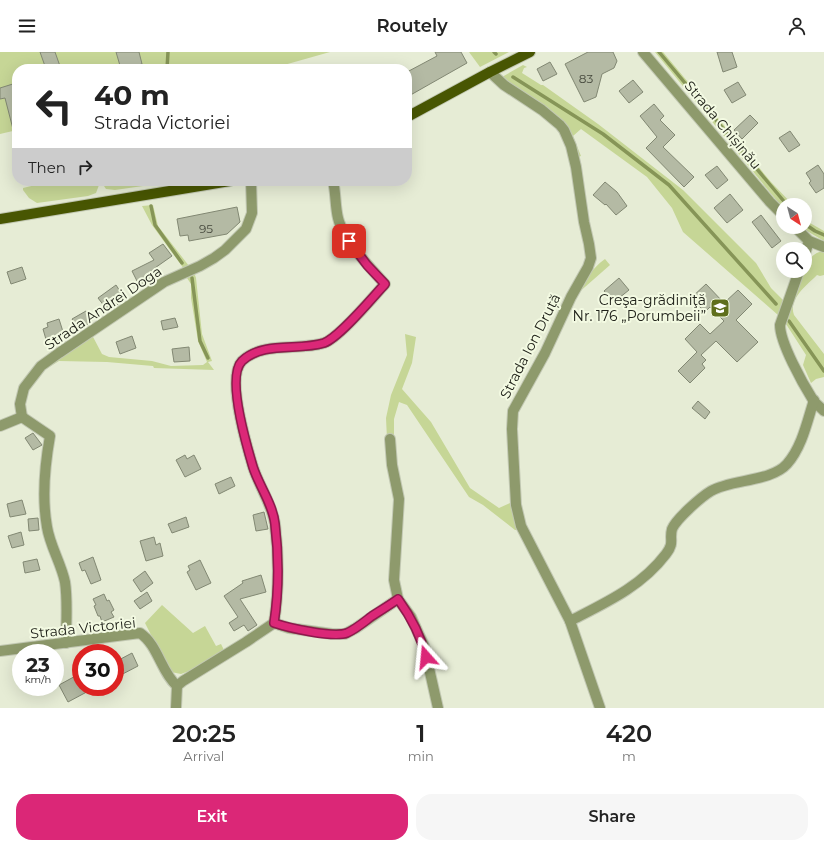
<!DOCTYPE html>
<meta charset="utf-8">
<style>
body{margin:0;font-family:Montserrat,sans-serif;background:#f6f6f6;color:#222;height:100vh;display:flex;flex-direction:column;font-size:15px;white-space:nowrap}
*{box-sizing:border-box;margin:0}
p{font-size:13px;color:#767676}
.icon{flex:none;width:22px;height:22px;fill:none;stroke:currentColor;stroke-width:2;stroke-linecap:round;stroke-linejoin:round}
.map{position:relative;height:656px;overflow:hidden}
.details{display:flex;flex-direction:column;background:#fff;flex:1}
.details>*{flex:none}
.banner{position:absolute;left:12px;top:12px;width:400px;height:122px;border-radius:16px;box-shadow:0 4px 16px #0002;background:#fff;color:#222;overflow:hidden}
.needle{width:26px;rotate:144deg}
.tools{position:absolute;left:776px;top:146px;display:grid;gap:8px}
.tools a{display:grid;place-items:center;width:36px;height:36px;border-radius:50%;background:#fff;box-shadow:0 4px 16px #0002;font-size:20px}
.speed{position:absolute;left:12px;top:592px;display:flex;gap:8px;font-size:20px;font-weight:700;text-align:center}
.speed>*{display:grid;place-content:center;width:52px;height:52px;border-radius:50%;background:#fff;box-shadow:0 4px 16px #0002;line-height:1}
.speed small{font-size:10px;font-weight:400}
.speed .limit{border:6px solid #d22;background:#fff;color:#111}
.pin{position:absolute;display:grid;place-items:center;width:34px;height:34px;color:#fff;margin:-17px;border-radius:8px;box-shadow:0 2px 6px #0006}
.me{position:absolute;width:44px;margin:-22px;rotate:342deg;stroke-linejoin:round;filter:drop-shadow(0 0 3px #0008)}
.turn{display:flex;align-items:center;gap:14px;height:84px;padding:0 16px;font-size:18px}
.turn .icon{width:52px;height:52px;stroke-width:2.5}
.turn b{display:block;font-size:28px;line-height:34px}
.then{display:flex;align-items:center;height:38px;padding:0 16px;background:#0003;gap:8px;font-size:15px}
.eta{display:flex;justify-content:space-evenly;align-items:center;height:68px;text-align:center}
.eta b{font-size:24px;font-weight:600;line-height:28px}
.primary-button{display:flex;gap:8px;margin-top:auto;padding:8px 16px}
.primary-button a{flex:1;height:46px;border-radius:16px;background:#db2777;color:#fff;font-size:16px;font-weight:600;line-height:46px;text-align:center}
.primary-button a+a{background:#f6f6f6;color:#222}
header{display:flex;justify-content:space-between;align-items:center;height:52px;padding:0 16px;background:#fff;font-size:18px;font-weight:600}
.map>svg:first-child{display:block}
.green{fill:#c6d696}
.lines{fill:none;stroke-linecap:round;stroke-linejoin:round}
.stream{stroke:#869557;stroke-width:3.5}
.building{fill:#b4baa4;stroke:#828873}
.minor-casing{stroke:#c2c8b3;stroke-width:12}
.major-casing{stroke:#c2c8b3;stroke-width:12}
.minor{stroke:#8e9a6c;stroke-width:10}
.major{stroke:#485602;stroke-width:10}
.route-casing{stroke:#8e194d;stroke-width:10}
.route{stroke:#db2777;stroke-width:7}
.labels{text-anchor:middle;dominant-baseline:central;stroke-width:4;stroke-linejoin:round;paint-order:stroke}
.number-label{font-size:12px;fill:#45483c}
.street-label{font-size:14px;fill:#20221a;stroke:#f3fae2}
.poi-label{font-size:14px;fill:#20221a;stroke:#f3fae2;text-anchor:end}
</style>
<header><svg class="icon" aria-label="menu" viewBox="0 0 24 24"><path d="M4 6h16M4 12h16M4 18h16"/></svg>Routely<svg class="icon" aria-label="person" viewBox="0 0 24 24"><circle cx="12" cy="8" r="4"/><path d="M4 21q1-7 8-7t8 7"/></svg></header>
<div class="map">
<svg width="824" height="656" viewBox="0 0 824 656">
<rect width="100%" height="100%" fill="#e6ecd5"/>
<g class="green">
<polygon points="0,0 330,0 284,13 286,17 283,17 282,14 278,15 279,17 17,17 17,78 0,82"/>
<polygon points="469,0 509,0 480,15"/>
<polygon points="655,0 663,0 771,130 793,153 783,153 783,155 777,149"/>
<polygon points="523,13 527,15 524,16 522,21 541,33 543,33 598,72 683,138 756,211 771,236 785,250 778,263 683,180 672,156 647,125 581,77 573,84 581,104 578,105 569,82 502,25"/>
<polygon points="52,129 98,129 99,133 96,141 88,144 37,151 29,146 23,138 23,136"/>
<polygon points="103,129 146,129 143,134 115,138 106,137 104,134"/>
<polygon points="153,153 158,174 189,214 184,217 152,173 142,154"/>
<polygon points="805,166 810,171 824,179 824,189 807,179 803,175 805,175"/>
<path d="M822 199H824V223L820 224 817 223C807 233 788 247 794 263L824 302V325L816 327 811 331 803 313 806 303 786 272 788 257 804 219H805C806 209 812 202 822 199Z"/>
<path d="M605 207 610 213 577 242C585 229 592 216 605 207Z"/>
<polygon points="194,220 196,226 202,282 212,309 208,310 214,318 154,316 153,314 107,310 59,309 46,317 55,307 92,283 102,302 109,305 152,309 171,314 203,313 207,310 198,289 191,246 191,232 185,223"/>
<polygon points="405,282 416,285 412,311 402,337 431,370 470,436 499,456 510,451 518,478 515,478 483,453 469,445 407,353 399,350 394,367 394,387 387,387 386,366 391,343 407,303"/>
<polygon points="162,553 193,581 205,574 216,594 221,592 224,598 200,615 181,622 171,620 166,613 145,571"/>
</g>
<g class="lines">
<g class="stream">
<polyline points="494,0 496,2"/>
<polyline points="659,0 787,153"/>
<polyline points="167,17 168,0"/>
<polyline points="513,25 603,82 669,133 776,252"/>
<polyline points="151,154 155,173 182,211"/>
<polyline points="805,172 815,179 824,183"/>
<polyline points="192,226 200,289 208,306"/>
<polyline points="789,269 824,319"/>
</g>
</g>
<g class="building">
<polygon points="40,0 55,0 61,17 46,17"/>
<polygon points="116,0 139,0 142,12 121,17"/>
<polygon points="435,0 461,0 467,11 407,45 407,20 437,4"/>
<polygon points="588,0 613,0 617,9 614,16 602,22 596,45 584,50 565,12"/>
<polygon points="717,0 732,0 737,15 723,20"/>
<polygon points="550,10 557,22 543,29 537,17"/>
<polygon points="633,28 643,40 629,51 619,39"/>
<polygon points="738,30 746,43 732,51 724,38"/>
<polygon points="16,31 17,36 17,81 14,81 5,46 0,47 0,36"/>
<polygon points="654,52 664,64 660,68 675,83 663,95 694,125 684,135 646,96 657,85 640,64"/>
<polygon points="750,63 758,71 742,87 734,78"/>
<polygon points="790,79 800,93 789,100 779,86"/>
<polygon points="818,113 824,122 824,136 816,141 809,131 811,129 806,121"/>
<polygon points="717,114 728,128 717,137 705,123"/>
<polygon points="605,130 617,140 627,154 616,163 606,152 605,153 593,143"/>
<polygon points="730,142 743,158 727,171 714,156"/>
<polygon points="237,155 240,170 227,182 189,189 188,183 180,184 177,167"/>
<polygon points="761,163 781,189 772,196 752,170"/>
<polygon points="163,192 172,204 152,218 156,226 140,235 132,219 154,208 149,201"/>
<polygon points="22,215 26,227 11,232 7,220"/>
<polygon points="619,226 629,238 614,250 604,239"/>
<polygon points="706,232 724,251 738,238 752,252 736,268 758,290 737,310 716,289 701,303 706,308 702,312 705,316 690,331 678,319 697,300 685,287 700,272 710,282 724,269 710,255 705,260 691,246"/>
<polygon points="116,233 125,247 108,259 98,246"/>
<polygon points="86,259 92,269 79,278 72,267"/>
<polygon points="175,266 178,275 163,278 161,269"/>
<polygon points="59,267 65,286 47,291 43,277 48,275 47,271"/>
<polygon points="132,284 136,296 120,302 116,290"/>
<polygon points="189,295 190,309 174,310 172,297"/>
<polygon points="698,349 710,360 705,367 692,356"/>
<polygon points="33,381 42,393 33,398 25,386"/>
<polygon points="185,403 187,407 194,403 201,417 185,425 176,408"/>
<polygon points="231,425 235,434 219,442 215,432"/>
<polygon points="22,448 26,462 10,465 7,452"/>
<polygon points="264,460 268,477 256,479 253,463"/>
<polygon points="186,465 189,475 172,481 168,472"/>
<polygon points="38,466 39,478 29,479 28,467"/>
<polygon points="21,480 24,493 12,496 8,484"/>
<polygon points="154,485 156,493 160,491 163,504 146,509 140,489"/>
<polygon points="93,505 101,528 91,532 85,518 82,519 79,511"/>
<polygon points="37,507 40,518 25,521 23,510"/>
<polygon points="200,508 211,531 196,538 187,520 190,518 188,514"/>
<polygon points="145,519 153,531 141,540 133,528"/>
<polygon points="261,523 266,540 240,547 257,573 248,579 244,573 234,579 229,571 238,565 224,544 243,531 242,529"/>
<polygon points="147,540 152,549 140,557 134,549"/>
<polygon points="104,542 107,549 109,548 114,558 111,560 114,565 102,570 100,564 98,564 94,554 96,553 93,547"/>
<polygon points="132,601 138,614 115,626 115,610"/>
<polygon points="81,621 81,635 96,635 68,650 59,633"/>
</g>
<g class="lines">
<g class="minor-casing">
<g id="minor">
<polyline points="643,0 770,150 783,163"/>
<polyline points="490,20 504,33 542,58 560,73 564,78 571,94 576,115 584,170 589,192 591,206 588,215 571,245 545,301 513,359 512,377 516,453 521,474 570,569 600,656"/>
<polyline points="795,175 809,189 824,195"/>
<polyline points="805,202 809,189"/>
<path d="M799 219 780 273C780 291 803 332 813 348 816 352 820 355 824 359"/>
<polyline points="22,365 20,352 24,336 41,314 59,301 164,230 200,214 214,206 225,198 246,177 252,161 251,129"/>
<path d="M22 365 50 384C45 412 42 447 47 475 50 494 61 511 65 530 68 550 66 571 66 591"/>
<polyline points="0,374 22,365"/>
<polyline points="390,387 392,413 399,447 394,528 398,547 411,565 424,594 438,656"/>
<path d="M570 569C605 551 641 535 666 502 675 490 669 488 672 477 676 467 701 445 711 439 731 427 771 430 787 412 802 395 807 370 814 348"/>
<path d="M274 571C279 538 279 505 275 472 272 452 259 434 253 415 247 395 226 325 242 309 263 289 298 299 324 291 340 285 372 246 385 232 370 216 343 187 338 166 335 154 336 141 333 129"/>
<polyline points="274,571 289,576 332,582 345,582 356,576 398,547"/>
<path d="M0 599 140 581C158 593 161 620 177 634"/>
<polyline points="177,634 183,629 246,590 274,571"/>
<polyline points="176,656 177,634"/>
</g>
</g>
<g class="major-casing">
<g id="major">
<polyline points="407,65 490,20 530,0"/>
<polyline points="0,167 230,129"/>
</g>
</g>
<use href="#minor" class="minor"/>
<use href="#major" class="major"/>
</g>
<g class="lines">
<g class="route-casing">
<path id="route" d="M349 189 367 213 385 232C372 246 340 285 324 291 298 299 263 289 242 309 226 325 247 395 253 415 259 434 273 452 275 472 279 505 279 538 274 571 289 576 333 586 347 581 356 577 364 570 372 564 381 558 390 553 398 547 411 565 421 584 426 605"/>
</g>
<use href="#route" class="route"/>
</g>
<defs>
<g id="school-square" transform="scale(1)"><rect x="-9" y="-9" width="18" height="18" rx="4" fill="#5f6f1c" stroke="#f3fae2"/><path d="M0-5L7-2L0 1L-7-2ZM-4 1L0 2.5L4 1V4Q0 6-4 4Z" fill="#fff"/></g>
</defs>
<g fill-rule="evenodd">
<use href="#school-square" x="720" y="256"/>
</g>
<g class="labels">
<g class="number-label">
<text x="586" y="26">83</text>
<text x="206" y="176">95</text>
</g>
<g class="street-label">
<text transform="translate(723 73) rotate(50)">Strada Chișinău</text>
<text transform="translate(103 256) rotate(-34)">Strada Andrei Doga</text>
<text transform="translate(530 294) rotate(-63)">Strada Ion Druță</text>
<text transform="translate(83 576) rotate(-6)">Strada Victoriei</text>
</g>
<g class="poi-label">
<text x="706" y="248">Creşa-grădiniţă<tspan x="706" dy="16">Nr. 176 „Porumbeii”</tspan></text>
</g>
</g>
</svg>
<div class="tools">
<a><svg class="needle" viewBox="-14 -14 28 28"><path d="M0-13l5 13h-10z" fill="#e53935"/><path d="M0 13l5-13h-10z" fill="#767676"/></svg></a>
<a><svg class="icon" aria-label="search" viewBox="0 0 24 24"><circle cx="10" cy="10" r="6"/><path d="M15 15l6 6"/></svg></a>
</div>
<div class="speed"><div>23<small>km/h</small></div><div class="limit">30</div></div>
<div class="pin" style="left:349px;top:189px;background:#d93025"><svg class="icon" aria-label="arrive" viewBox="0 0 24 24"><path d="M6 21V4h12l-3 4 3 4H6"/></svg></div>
<svg class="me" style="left:426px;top:605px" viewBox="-20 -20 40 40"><path d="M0-17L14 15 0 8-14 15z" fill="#db2777" stroke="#fff" stroke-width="4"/></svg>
<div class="banner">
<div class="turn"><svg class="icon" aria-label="left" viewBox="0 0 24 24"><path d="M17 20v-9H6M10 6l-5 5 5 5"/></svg><div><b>40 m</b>Strada Victoriei</div></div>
<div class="then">Then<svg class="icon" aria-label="right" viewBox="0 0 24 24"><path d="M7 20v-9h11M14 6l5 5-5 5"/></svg></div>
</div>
</div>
<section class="details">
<div class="eta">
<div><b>20:25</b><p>Arrival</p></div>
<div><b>1</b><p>min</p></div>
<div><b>420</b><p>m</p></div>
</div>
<div class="primary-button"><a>Exit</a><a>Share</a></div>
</section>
